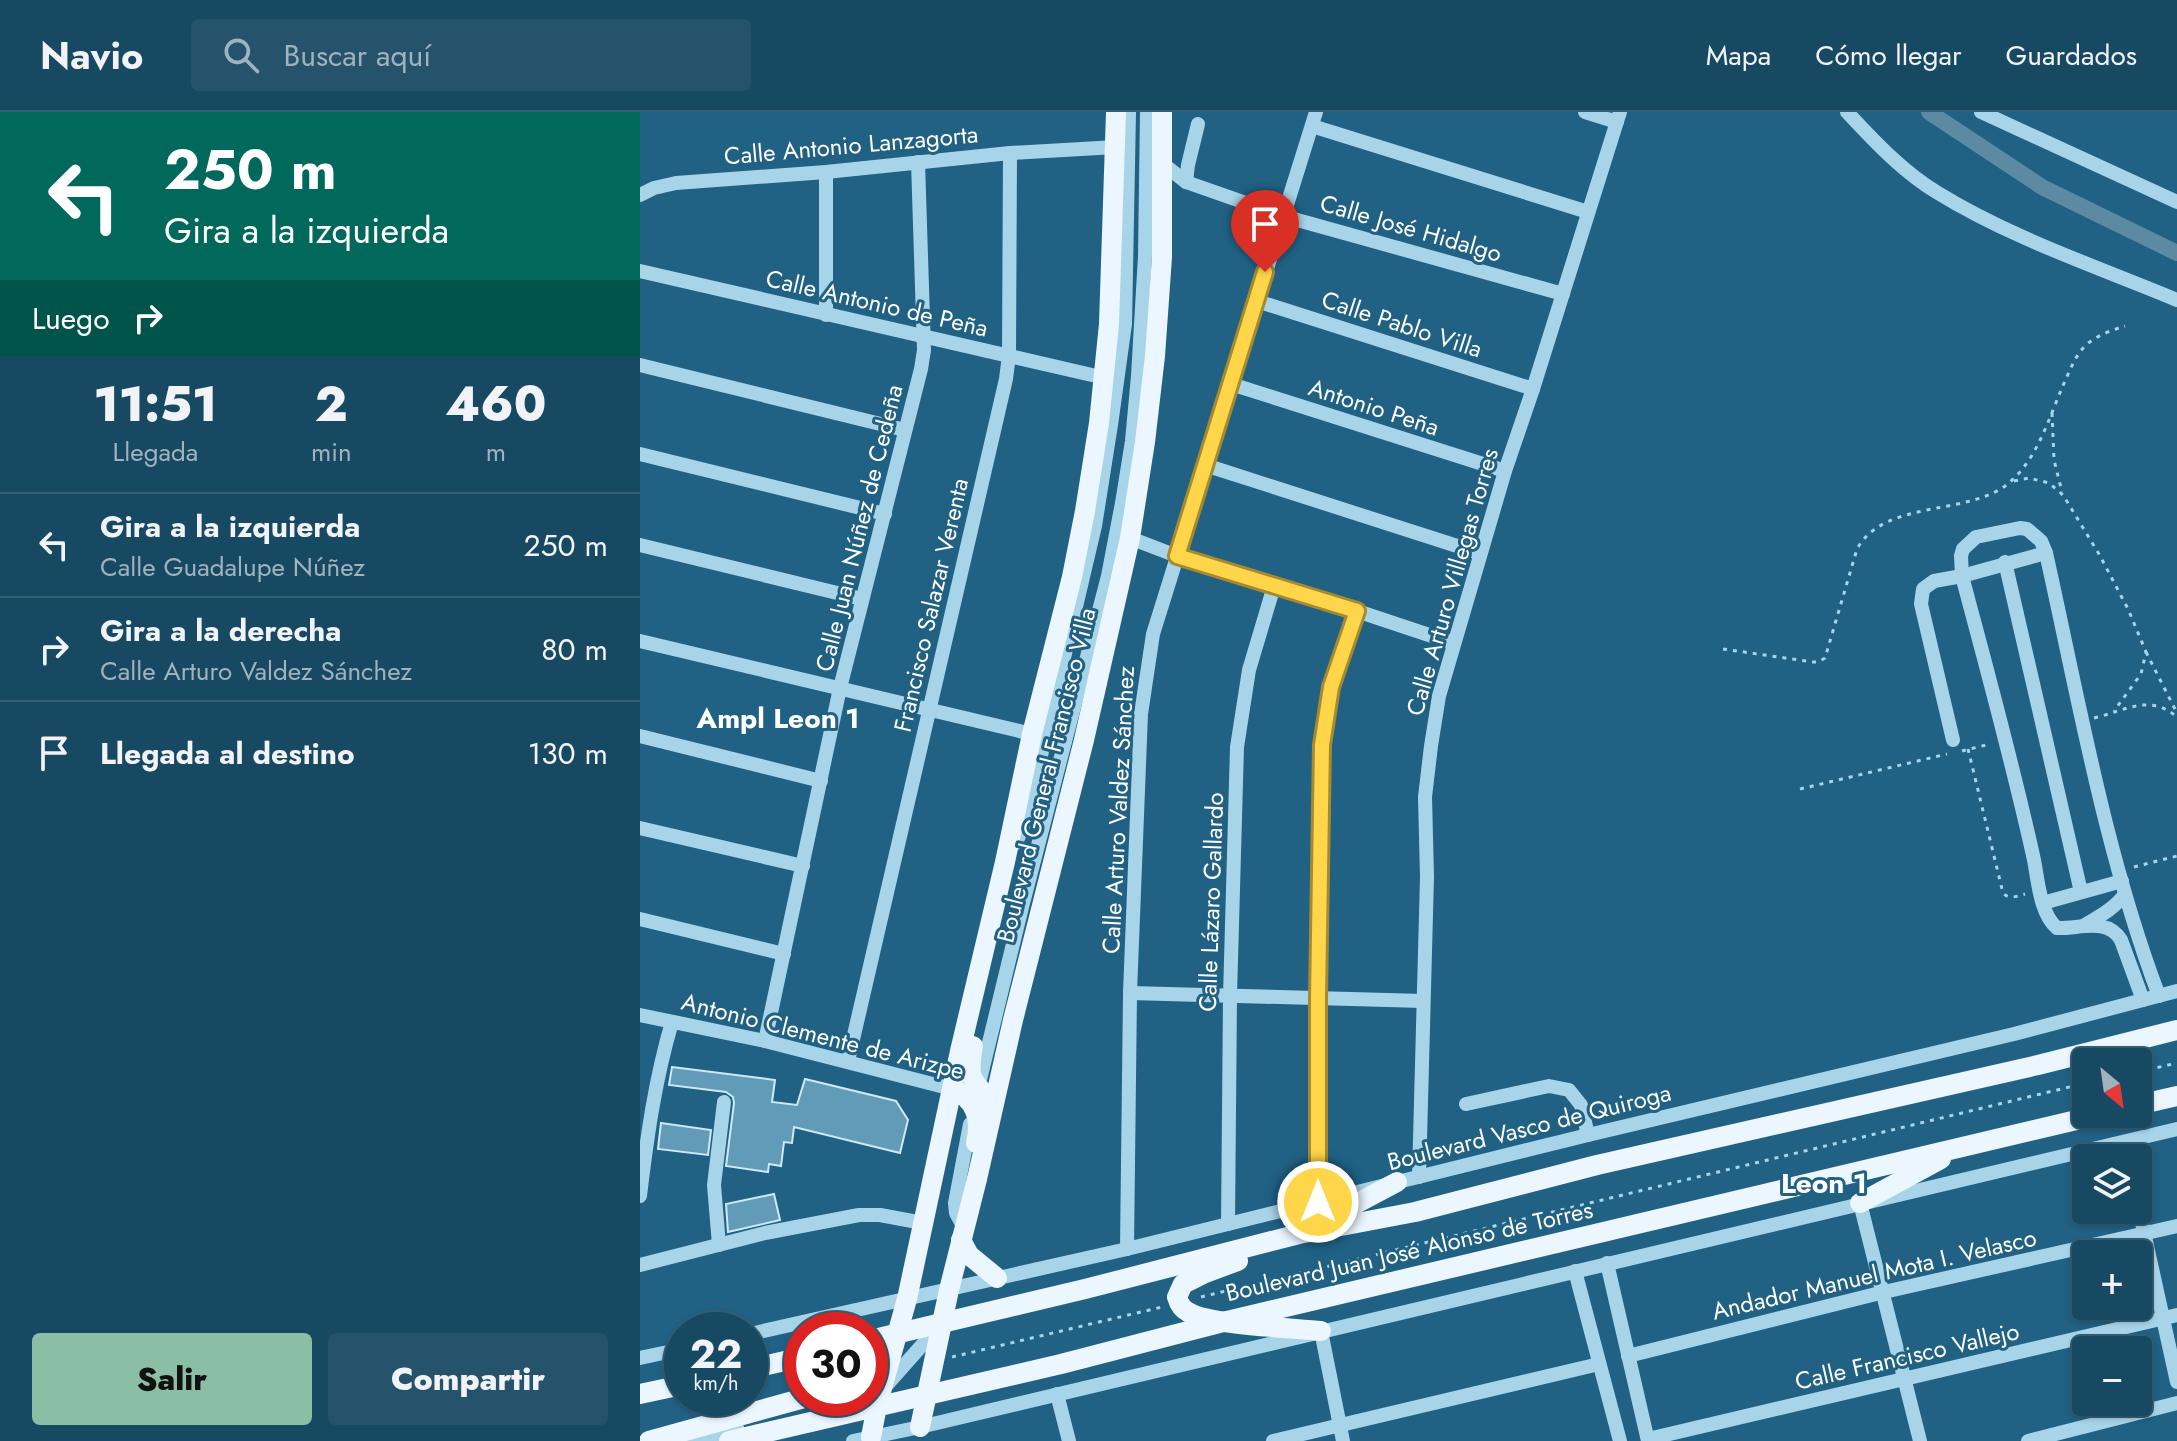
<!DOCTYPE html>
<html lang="es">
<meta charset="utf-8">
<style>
body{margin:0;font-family:Jost,sans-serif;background:#25536c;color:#f1f3f6;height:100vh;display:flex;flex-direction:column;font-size:30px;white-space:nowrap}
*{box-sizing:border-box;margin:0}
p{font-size:26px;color:#9fb2be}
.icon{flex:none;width:44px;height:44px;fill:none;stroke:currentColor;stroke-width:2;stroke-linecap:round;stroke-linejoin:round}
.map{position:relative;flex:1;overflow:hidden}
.drawer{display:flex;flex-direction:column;background:#184963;width:640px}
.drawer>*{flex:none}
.hud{background:#00695c;color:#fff;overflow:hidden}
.needle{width:52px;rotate:151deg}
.fabs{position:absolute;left:1432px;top:936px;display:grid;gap:16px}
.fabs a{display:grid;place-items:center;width:80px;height:80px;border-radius:8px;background:#184963;box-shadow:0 2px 6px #0004,0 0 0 2px #366178;font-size:40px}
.speed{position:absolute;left:24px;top:1200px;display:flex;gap:16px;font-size:40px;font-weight:700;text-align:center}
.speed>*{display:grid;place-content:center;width:104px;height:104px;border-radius:50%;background:#184963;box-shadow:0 2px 6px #0004,0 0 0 2px #366178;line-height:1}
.speed small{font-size:20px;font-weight:400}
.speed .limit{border:12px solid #d22;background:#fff;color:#111}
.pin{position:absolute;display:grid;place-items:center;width:68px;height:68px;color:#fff;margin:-82px -34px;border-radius:50% 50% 50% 0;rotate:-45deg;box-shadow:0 0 8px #0007}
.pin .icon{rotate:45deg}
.me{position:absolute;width:88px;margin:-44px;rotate:0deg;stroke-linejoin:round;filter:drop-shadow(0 0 6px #0008)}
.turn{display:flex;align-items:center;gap:28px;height:168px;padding:0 32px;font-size:36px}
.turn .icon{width:104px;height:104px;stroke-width:2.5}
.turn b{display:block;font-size:56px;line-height:68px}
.then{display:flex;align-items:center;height:76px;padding:0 32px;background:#0003;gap:16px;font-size:30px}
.eta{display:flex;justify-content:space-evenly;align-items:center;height:136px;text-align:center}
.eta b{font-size:48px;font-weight:800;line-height:56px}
.button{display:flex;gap:16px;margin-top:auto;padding:16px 32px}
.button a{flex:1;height:92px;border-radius:8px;background:#8abfa5;color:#111;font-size:32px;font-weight:800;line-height:92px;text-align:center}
.button a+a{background:#25536c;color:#f1f3f6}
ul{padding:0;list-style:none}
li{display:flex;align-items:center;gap:24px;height:104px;padding:0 32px;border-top:2px solid #366178}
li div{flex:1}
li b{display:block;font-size:30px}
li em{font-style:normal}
header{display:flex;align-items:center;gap:48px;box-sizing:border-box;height:112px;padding:0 40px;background:#184963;border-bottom:2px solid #366178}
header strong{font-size:38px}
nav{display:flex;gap:44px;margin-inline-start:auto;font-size:28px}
.search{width:560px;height:72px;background:#25536c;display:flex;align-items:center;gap:20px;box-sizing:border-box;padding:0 28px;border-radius:8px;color:#9fb2be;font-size:30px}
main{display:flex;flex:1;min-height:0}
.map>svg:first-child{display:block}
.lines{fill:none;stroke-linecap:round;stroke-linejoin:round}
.canal{stroke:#5c8aa2;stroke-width:16}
.building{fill:#629bb8;stroke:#cce9f7;stroke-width:2}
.path{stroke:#a8d4e9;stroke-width:3;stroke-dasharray:4 6;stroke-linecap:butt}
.minor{stroke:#a8d4e9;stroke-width:14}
.major{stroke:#ebf6fe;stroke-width:20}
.route-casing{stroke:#a68a30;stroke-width:20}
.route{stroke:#ffd54a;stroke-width:14}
.labels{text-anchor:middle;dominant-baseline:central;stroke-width:6;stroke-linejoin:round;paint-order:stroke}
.street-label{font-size:24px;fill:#fff;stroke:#206184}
.quarter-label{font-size:28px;font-weight:bold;fill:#fff;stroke:#206184}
</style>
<header>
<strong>Navio</strong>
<div class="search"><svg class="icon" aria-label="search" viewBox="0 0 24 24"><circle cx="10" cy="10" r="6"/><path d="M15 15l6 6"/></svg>Buscar aquí</div>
<nav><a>Mapa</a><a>Cómo llegar</a><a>Guardados</a></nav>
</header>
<main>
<section class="drawer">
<div class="hud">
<div class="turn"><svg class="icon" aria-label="left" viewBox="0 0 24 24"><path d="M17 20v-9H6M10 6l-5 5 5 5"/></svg><div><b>250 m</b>Gira a la izquierda</div></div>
<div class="then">Luego<svg class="icon" aria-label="right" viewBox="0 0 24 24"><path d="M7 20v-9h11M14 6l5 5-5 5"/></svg></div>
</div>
<div class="eta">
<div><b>11:51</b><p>Llegada</p></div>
<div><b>2</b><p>min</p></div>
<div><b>460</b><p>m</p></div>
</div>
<ul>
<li><svg class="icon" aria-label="left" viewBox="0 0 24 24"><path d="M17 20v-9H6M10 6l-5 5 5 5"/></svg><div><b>Gira a la izquierda</b><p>Calle Guadalupe Núñez</p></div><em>250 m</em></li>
<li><svg class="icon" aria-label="right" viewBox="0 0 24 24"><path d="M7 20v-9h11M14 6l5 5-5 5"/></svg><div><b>Gira a la derecha</b><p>Calle Arturo Valdez Sánchez</p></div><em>80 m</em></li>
<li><svg class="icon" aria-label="arrive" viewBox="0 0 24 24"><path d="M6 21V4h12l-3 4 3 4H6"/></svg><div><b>Llegada al destino</b></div><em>130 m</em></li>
</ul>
<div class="button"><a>Salir</a><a>Compartir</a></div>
</section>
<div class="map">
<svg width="1537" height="1329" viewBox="0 0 1537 1329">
<rect width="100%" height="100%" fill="#206184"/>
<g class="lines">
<polyline class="canal" points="1289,0 1402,75 1537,141"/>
</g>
<g class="building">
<polygon points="32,955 135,968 132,990 157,993 165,967 256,989 268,1008 260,1041 154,1015 152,1031 144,1030 141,1054 129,1052 128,1060 86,1054 94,991 93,985 86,980 29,973"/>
<polygon points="21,1011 71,1018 68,1043 18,1037"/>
<polygon points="134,1082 140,1108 88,1120 86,1092"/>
</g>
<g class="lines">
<g class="path">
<polyline points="1412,301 1414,348 1422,380"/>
<polyline points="1374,369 1389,366 1409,371 1423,383 1459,442 1488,497 1506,540 1501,562 1474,599"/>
<path d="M1083 537 1173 550H1178L1185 546 1217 437C1245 386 1331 405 1370 370 1399 345 1410 302 1425 269 1431 256 1436 242 1447 232 1458 223 1472 218 1485 214"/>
<polyline points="1506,540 1537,601"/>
<path d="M1454 606C1485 599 1509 581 1537 605"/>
<path d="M1328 637 1363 781C1369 788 1378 784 1385 782"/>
<polyline points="1322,639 1350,632"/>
<polyline points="1160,677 1307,642"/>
<polyline points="1494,755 1537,744"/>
<polyline points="1498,960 1537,951"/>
<polyline points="561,1185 1446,971"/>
<polyline points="312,1245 522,1195"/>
</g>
<g class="minor">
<polyline points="945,0 977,10"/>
<path d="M1207 0C1234 29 1264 61 1298 81 1371 126 1458 155 1537 188"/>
<polyline points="1341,0 1537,90"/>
<polyline points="672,14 948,100"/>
<polyline points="522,51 546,70 643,104 923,182"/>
<polyline points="186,60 186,203"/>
<polyline points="546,70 548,53 558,12"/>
<polyline points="0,83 14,76 36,71 186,60 370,41 476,35"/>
<polyline points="0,159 465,266"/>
<polyline points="617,189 893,277"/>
<polyline points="0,253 265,318"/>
<polyline points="591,272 865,359"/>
<polyline points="0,342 245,402"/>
<polyline points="565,353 839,441"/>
<polyline points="490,426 537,444 717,499 813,531"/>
<polyline points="0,433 222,487"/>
<polyline points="1365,450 1441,780"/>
<polyline points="0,529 392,622"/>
<polyline points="0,624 181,669"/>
<polyline points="1313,628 1281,492 1283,477 1294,469 1322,464 1406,441"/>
<polyline points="0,716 163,754"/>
<polyline points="376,731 386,707 391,686 455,414 471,313 485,212 489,0"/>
<polyline points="1403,791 1482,769"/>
<polyline points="0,807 144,842"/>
<path d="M1445 813C1460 804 1475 796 1485 782"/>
<polyline points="490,881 783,889"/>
<path d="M1503 888 1481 828C1467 805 1439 817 1417 816 1400 802 1398 768 1394 748 1373 652 1347 558 1322 464L1321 444 1323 437 1336 425 1380 416 1387 417 1401 429 1406 441C1439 589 1465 741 1519 884"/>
<polyline points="0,903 125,929 320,979"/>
<polyline points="125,929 200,576 281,257 284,238 278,50"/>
<polyline points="208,949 366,267 369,243 370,41"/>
<polyline points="337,980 382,795 468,464 482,391 492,329 498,264 505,144 507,0"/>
<polyline points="826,992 909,974 929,978 941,993 948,1023"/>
<polyline points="779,1065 787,765 785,685 791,634 799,584 865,359 893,277 980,0"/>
<path d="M0 1084C7 1025 15 968 32 910"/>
<polyline points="678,1090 678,886 682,633 691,575 717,499"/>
<polyline points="1220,1091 1280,1329"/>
<polyline points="1498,1093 1537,1270"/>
<polyline points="588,1112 590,884 597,635 609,558 634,474"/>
<polyline points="324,1116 316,1101 315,1091 330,1012"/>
<polyline points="79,1133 74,1073 84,990"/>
<polyline points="487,1137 490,881 501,602 513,522 676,0"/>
<polyline points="967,1151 1008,1329"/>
<polyline points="0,1153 125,1121 219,1103 240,1103 283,1111"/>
<polyline points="935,1159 980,1329"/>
<polyline points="681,1219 703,1329"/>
<polyline points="110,1222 487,1137 948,1023 1374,922 1537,879"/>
<polyline points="988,1244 1244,1180 1537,1114"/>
<polyline points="0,1246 42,1237"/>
<polyline points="244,1276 299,1214"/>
<polyline points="417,1282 429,1329"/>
<polyline points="1008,1327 1537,1203"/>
<polyline points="51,1329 98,1318"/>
<polyline points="213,1329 280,1315 1537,1017"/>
<polyline points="633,1329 959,1252"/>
<polyline points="1388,1329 1537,1291"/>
</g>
<g class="major">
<path d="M333 934C327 968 331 968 354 991"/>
<path d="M313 976C335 989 342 1005 336 1031"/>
<polyline points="1498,993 1537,984"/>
<polyline points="1220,1091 1301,1047"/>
<polyline points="678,1112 757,1070"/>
<polyline points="321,1128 329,1143 357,1166"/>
<path d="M598 1149 563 1162 543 1172 537 1185C539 1192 542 1197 548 1200 568 1213 653 1216 681 1219"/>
<polyline points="230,1228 445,1177 659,1122 775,1100 957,1053 1398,953 1537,918"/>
<polyline points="110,1257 162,1245"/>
<polyline points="0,1282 42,1273"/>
<polyline points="280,1315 309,1178 337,1067 373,908 444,628 490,426 505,330 515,244 522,145 522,0"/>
<polyline points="231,1325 237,1294 267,1187 320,939 365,750 392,622 432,465 445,399 459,311 469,212 476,0"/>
<polyline points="9,1329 164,1286"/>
<polyline points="89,1329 421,1252 587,1209 1462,1002"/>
</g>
</g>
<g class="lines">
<g class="route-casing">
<polyline id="route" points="625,160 537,444 717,499 691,575 682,633 678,886 678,1090"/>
</g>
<use href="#route" class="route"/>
</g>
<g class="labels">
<g class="street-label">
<text transform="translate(211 33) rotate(-5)">Calle Antonio Lanzagorta</text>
<text transform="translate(771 116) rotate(16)">Calle José Hidalgo</text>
<text transform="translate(237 191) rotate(13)">Calle Antonio de Peña</text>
<text transform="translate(762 212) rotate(18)">Calle Pablo Villa</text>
<text transform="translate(734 295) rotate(18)">Antonio Peña</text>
<text transform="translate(219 416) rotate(-76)">Calle Juan Núñez de Cedeña</text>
<text transform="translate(812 470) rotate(-74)">Calle Arturo Villegas Torres</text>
<text transform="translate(291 493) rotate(-77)">Francisco Salazar Verenta</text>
<text transform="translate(406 663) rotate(-76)">Boulevard General Francisco Villa</text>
<text transform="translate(478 698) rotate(-87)">Calle Arturo Valdez Sánchez</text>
<text transform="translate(571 790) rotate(-88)">Calle Lázaro Gallardo</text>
<text transform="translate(183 924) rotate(14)">Antonio Clemente de Arizpe</text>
<text transform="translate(889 1015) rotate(-14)">Boulevard Vasco de Quiroga</text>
<text transform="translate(769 1139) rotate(-13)">Boulevard Juan José Alonso de Torres</text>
<text transform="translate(1234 1162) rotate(-13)">Andador Manuel Mota I. Velasco</text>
<text transform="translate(1267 1244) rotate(-13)">Calle Francisco Vallejo</text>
</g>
<g class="quarter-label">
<text x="138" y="606">Ampl Leon 1</text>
<text x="1184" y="1071">Leon 1</text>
</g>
</g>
</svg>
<div class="fabs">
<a><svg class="needle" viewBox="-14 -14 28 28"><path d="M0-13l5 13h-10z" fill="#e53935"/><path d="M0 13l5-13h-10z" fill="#9fb2be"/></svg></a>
<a><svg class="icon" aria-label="layers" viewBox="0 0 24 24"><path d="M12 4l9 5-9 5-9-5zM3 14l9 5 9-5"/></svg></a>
<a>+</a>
<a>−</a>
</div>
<div class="speed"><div>22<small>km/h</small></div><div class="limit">30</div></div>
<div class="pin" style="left:625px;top:160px;background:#d93025"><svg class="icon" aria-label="arrive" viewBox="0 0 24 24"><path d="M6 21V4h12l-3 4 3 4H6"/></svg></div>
<svg class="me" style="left:678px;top:1090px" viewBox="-20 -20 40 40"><circle r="17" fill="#ffd54a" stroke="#fff" stroke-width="3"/><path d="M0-11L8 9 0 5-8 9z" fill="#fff"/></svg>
</div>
</main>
